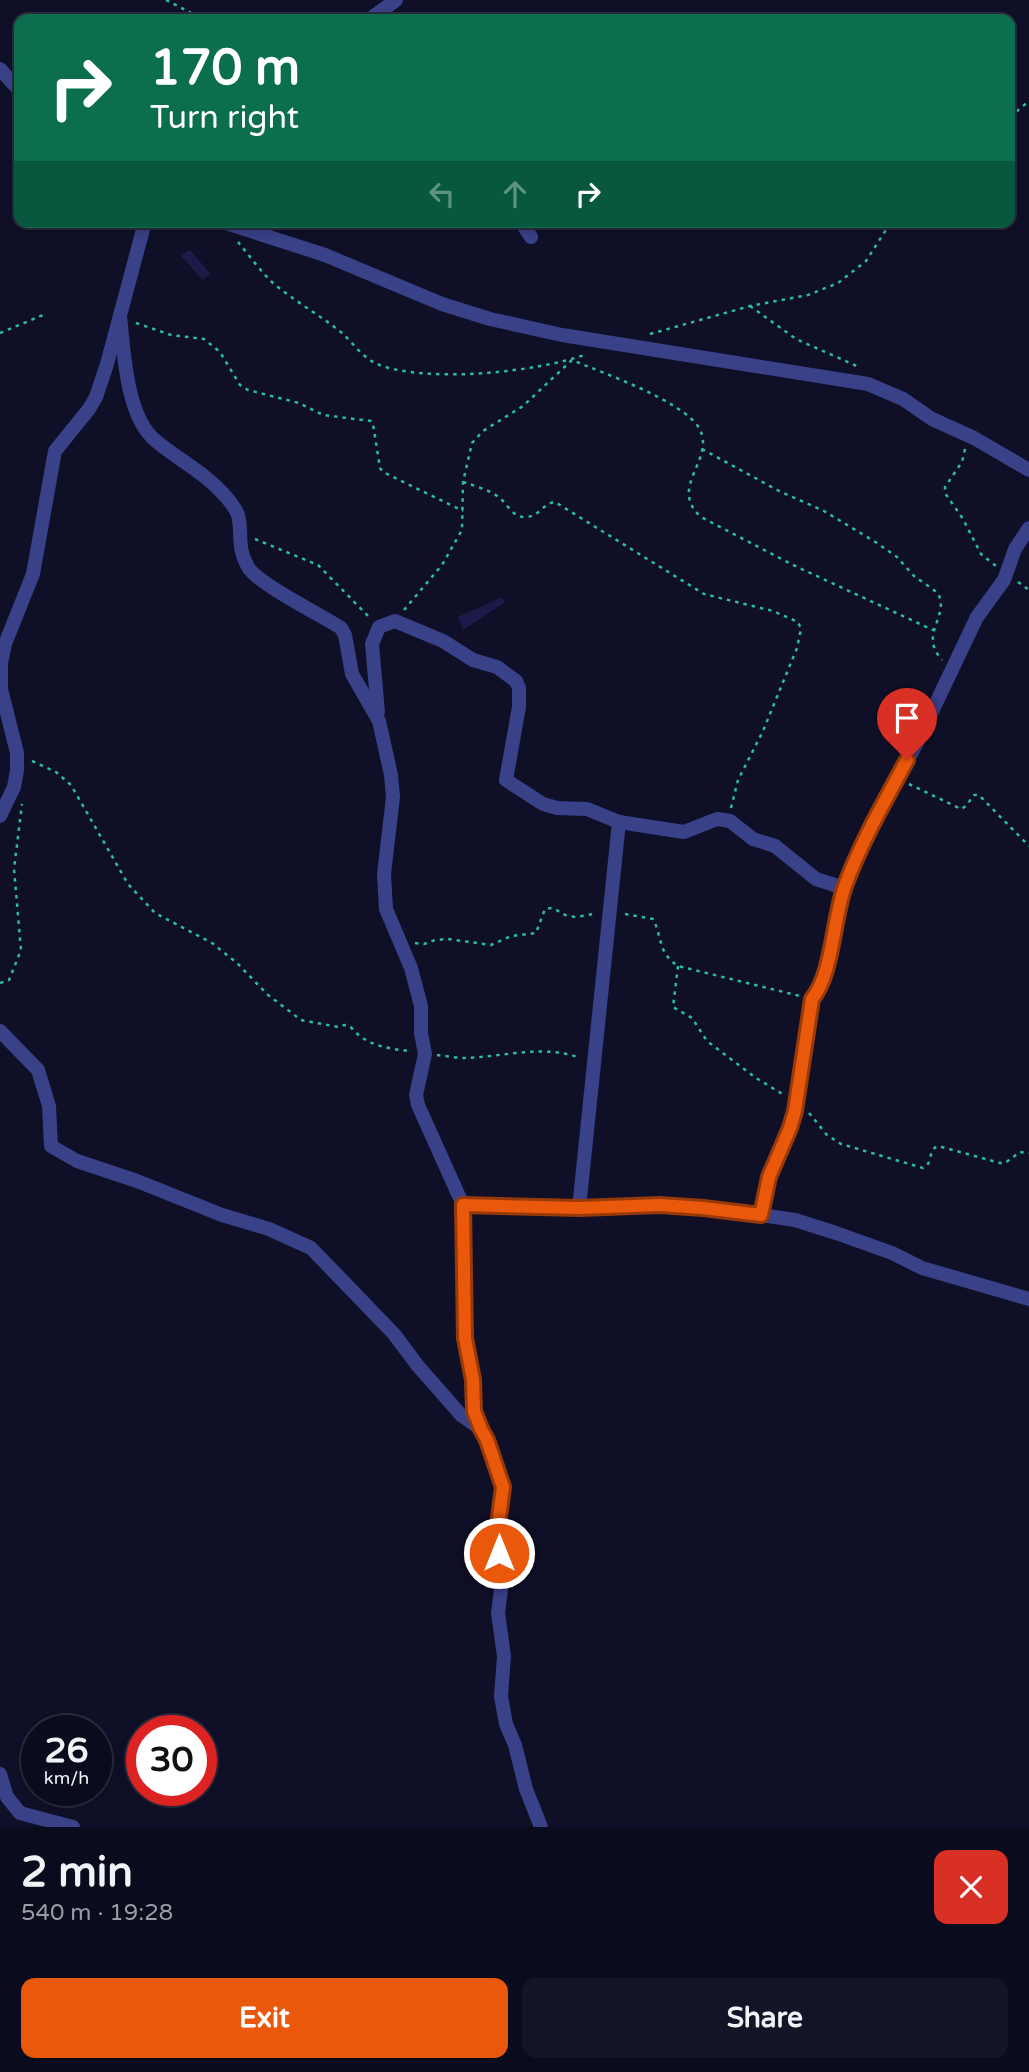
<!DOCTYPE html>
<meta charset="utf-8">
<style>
body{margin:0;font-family:"Varela Round",sans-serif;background:#141427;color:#f1f3f6;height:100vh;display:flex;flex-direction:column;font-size:26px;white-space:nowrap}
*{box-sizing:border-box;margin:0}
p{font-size:23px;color:#9a9ba4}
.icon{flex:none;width:38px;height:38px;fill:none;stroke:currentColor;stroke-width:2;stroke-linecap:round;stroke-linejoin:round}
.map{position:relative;height:1827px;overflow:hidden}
.sheet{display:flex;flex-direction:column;background:#0b0b1e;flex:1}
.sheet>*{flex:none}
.guide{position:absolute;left:14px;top:14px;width:1001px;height:214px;border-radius:14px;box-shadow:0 4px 10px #0003,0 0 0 2px #2b2b3c;background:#0b6e4f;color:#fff;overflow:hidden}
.speed{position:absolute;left:21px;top:1715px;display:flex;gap:14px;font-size:35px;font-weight:700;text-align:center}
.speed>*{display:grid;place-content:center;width:91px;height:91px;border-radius:50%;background:#0b0b1e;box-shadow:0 4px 10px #0003,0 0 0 2px #2b2b3c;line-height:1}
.speed small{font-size:18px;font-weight:400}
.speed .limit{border:10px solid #d22;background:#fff;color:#111}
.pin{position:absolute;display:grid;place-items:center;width:60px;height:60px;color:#fff;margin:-72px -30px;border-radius:50% 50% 50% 0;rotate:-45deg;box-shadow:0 0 7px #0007}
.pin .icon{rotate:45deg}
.me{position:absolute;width:77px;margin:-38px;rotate:0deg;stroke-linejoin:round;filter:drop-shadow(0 0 5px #0008)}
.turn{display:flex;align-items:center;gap:24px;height:147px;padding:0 21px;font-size:32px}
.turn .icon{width:91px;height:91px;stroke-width:2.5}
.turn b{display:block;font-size:49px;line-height:60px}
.lanes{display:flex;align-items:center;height:66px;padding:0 21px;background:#0003;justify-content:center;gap:35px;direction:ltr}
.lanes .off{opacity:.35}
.round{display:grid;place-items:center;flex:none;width:74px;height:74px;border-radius:14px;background:#141427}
.summary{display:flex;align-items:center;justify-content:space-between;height:119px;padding:0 21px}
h1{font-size:42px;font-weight:700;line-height:52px}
.button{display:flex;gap:14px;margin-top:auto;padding:14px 21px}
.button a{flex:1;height:80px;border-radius:14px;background:#ea580c;color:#fff;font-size:28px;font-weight:700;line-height:80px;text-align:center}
.button a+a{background:#141427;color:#f1f3f6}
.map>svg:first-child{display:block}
.building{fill:#1d1a49}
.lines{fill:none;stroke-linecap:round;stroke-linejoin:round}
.path{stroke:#2cbc9f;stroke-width:2.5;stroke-dasharray:3.5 5;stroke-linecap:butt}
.minor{stroke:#394188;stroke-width:14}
.route-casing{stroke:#983908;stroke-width:18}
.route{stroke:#ea580c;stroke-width:12}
</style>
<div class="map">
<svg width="1029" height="1827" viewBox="0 0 1029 1827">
<rect width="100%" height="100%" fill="#0f0f28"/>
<g class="building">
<polygon points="187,251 191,251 210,273 203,280 181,256"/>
<polygon points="502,597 505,602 463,630 458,617"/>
</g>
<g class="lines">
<g class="path">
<polyline points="166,0 203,19"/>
<polyline points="1010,117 1029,101"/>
<path d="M238 242C249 255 260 271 273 283 294 301 320 315 342 333 353 343 363 358 377 364 427 384 538 372 587 354"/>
<polyline points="750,306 796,339 859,367"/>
<polyline points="136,323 171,335 204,339 220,352 240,385 248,390 299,403 323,415 371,421 373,424 380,468 383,472 463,511"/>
<polyline points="0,333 43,315"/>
<polyline points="650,334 750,306 808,295 838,283 866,261 891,222"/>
<path d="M702 449 779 491 824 511 877 543 897 557 914 576 938 593C950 618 918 633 942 660"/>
<polyline points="965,449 962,462 945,487 945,493 963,519 981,554 996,566"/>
<path d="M463 482C475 486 490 490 500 498 508 505 513 518 526 517 539 517 543 503 555 502L704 594 773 611 798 622 801 629 797 648 763 731 738 780 731 808"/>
<polyline points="255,539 318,565 371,619"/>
<polyline points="1018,582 1029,590"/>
<path d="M404 610 442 565 462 530 463 482 472 443 483 431 523 406 572 360C603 373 683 401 699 428 717 459 667 487 701 517L793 565 933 630"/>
<path d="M32 761 56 772 71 785 128 884 155 913 212 943 237 963 268 995 301 1020 338 1027 344 1025 350 1026C364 1045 388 1049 410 1051"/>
<polyline points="909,784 961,809 966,806 974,795 979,795 1029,846"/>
<path d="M625 914 653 919C663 938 657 952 678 966L800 996"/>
<path d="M415 943 424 944 435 940 448 939 491 945 511 936 536 933 545 909C556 906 558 913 568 916 576 918 586 915 594 914"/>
<polyline points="678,966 673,1007 692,1018 707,1041 756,1078 784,1095"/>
<polyline points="0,983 9,980 21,950 14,869 22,804"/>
<path d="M437 1055C446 1056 456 1058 465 1058 502 1057 544 1044 580 1058"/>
<path d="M809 1113 827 1135 841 1144 923 1168C934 1163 927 1150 938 1146L1000 1163H1005L1020 1152 1029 1153"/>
</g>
<g class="minor">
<polyline points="370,19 396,0"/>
<polyline points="0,69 19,90"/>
<polyline points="223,222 325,255 442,304 490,319 562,335 868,384 903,399 932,419 974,438 1029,470"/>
<polyline points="521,222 531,237"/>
<path d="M120 316C124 352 126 417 156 441 180 461 206 473 227 498 231 503 236 509 238 515 243 534 236 546 248 567 258 584 321 615 341 628L345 635 352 674 379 721 391 775 393 797 384 874 386 909 411 968 421 1006V1033L425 1054 416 1095 418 1105 463 1205 465 1337 473 1380 474 1411 481 1429 487 1440 503 1487 498 1525 502 1582 498 1613 504 1656 501 1696 506 1724 515 1745 526 1789 541 1827"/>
<polyline points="378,712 372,644 379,627 395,621 443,641 473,660 497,667 516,681 519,688 519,707 506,780 543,804 557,808 587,809 619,822 684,832 717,819 730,821 753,839 775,846 816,879 844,888"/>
<polyline points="0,816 14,787 17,770 17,753 1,689 1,663 5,644 33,574 55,451 89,409 96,397 107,364 145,222"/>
<polyline points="0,1031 38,1070 49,1106 51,1146 77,1161 137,1181 222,1215 269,1229 311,1248 394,1334 418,1366 461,1415 481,1429"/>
<polyline points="463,1205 579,1208 660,1205 703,1207 761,1215 795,1220 836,1233 892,1253 922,1268 1029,1299"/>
<polyline points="579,1208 619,822"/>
<polyline points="761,1215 769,1177 790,1128 795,1111 812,999 821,984 844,888 865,838 917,743 977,617 1004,580 1015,549 1029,528"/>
<polyline points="0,1774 7,1797 20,1813 73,1827"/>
</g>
</g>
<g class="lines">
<g class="route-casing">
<path id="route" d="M499 1553 498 1525 503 1487 487 1440 481 1429 474 1411 473 1380 465 1338 463 1205 579 1208 660 1205 703 1208 761 1215 769 1177 790 1128 795 1111 812 999C833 974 833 918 845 886 861 842 885 801 907 760"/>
</g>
<use href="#route" class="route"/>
</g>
</svg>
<div class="speed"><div>26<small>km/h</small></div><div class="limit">30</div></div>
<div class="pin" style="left:907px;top:760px;background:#d93025"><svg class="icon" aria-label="arrive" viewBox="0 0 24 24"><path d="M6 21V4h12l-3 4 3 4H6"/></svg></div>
<svg class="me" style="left:499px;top:1553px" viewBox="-20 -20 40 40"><circle r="17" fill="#ea580c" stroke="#fff" stroke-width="3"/><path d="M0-11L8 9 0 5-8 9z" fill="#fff"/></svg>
<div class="guide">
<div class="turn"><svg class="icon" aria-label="right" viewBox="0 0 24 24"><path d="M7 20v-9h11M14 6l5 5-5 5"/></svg><div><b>170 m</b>Turn right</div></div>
<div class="lanes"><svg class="icon off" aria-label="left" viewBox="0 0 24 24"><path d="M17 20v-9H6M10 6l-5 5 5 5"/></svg><svg class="icon off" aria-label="ahead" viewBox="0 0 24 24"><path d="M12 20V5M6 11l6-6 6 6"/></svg><svg class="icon" aria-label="right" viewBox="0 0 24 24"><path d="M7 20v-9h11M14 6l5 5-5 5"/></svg></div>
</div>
</div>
<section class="sheet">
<div class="summary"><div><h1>2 min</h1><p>540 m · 19:28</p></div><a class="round" style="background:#d93025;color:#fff"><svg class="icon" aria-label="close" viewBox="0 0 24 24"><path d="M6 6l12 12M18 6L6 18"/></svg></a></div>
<div class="button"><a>Exit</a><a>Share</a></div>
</section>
